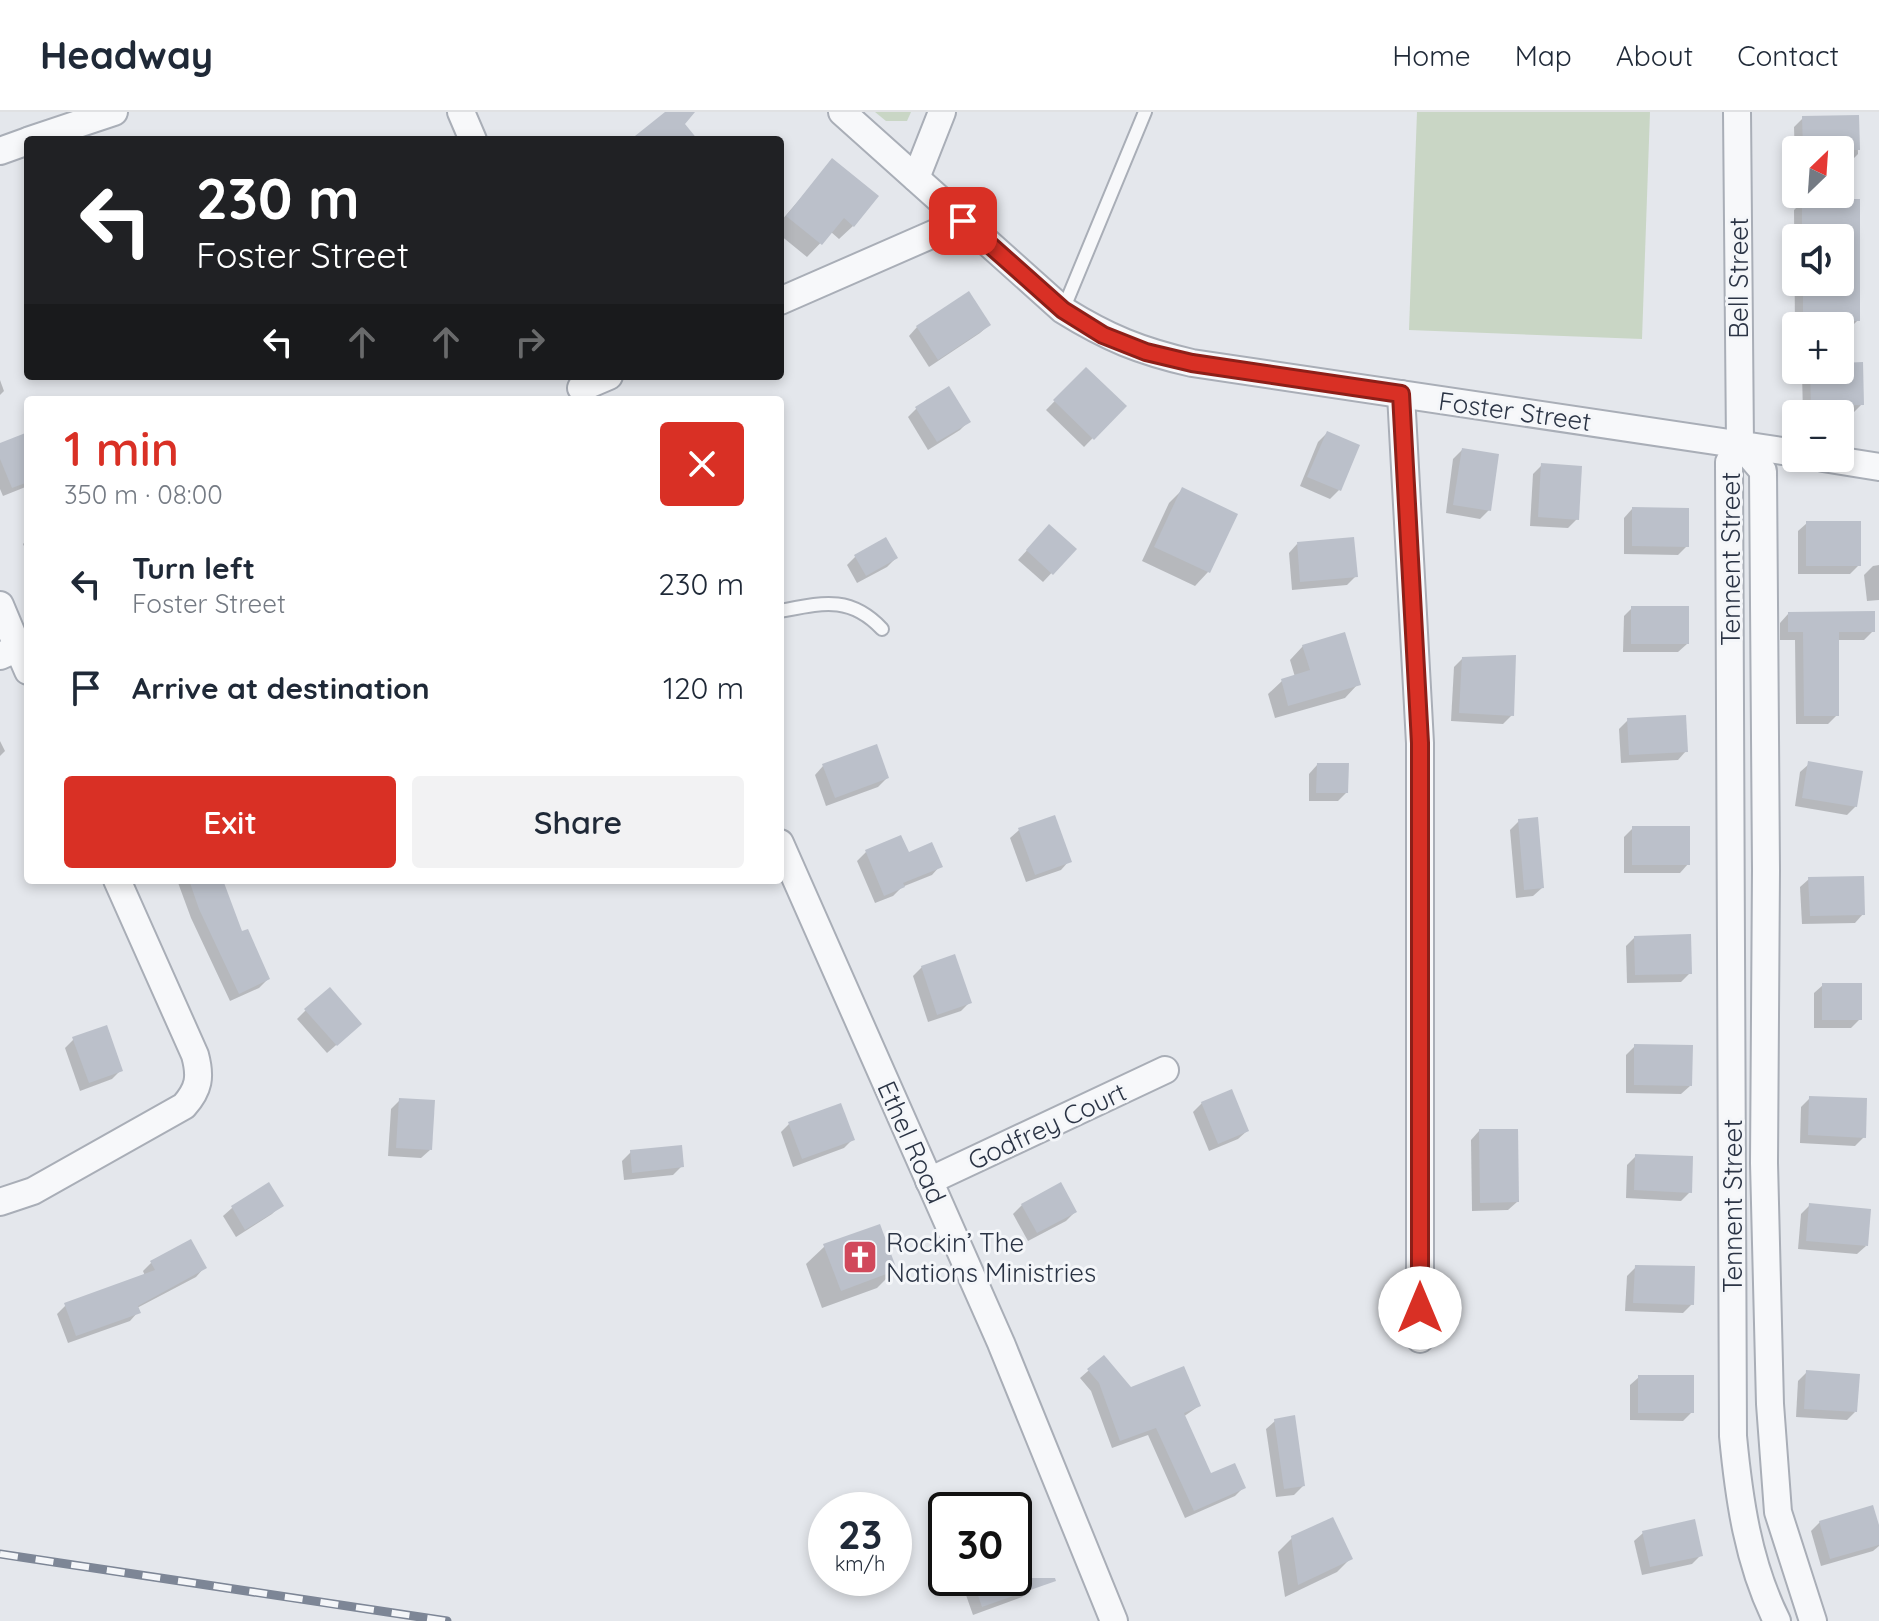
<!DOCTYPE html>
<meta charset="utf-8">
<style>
body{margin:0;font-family:Quicksand,sans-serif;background:#f2f2f3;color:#1f2937;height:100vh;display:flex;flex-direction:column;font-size:30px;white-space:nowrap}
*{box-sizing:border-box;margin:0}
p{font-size:26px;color:#747a83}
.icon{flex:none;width:44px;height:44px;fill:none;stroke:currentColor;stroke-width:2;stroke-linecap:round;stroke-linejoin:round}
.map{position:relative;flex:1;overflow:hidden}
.details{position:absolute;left:24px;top:284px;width:760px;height:488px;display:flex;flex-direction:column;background:#fff;border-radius:8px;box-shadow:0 4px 12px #0003}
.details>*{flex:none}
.top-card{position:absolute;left:24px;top:24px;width:760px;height:244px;border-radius:8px;box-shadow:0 4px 12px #0003;background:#202124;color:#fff;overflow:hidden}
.needle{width:52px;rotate:25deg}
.controls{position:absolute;left:1782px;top:24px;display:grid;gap:16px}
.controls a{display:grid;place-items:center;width:72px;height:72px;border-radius:8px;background:#fff;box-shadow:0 4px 12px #0003;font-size:40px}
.speed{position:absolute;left:808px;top:1380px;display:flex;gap:16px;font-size:40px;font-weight:700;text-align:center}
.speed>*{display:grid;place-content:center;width:104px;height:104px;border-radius:50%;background:#fff;box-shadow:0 4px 12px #0003;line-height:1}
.speed small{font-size:20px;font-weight:400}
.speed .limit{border:4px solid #111;border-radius:12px;background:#fff;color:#111}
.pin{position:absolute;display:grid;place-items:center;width:68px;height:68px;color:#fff;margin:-34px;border-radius:16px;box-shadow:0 4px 12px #0006}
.me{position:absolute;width:88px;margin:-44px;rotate:0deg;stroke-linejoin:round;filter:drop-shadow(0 0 6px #0008)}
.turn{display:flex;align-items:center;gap:28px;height:168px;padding:0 40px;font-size:36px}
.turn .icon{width:104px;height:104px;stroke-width:2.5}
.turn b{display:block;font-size:56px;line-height:68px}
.lanes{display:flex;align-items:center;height:76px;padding:0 40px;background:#0003;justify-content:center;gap:40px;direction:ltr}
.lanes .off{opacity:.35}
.round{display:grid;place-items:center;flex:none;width:84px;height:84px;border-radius:8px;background:#f2f2f3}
.headline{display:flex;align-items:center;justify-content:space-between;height:136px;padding:0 40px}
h1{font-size:48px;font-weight:600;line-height:60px;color:#d93025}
.primary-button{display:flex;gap:16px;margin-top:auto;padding:16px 40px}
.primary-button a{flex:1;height:92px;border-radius:8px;background:#d93025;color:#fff;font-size:32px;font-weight:600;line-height:92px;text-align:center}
.primary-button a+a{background:#f2f2f3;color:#1f2937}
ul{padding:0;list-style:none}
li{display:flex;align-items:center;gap:24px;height:104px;padding:0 40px}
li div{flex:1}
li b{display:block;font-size:30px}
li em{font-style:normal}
header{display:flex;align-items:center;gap:48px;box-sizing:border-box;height:112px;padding:0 40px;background:#fff;border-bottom:2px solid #e0e1e3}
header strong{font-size:38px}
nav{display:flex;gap:44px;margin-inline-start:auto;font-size:28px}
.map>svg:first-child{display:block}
.green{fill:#c9d6c5}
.shadow{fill:#0003;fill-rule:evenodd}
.building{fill:#bbc0ca}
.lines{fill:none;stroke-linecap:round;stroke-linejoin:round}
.lane-casing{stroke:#a9aeb7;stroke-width:16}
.street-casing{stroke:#a9aeb7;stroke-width:30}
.lane{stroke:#f7f8fa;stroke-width:12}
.street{stroke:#f7f8fa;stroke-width:26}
.rail-casing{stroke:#7d8696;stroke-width:9}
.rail{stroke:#f4f6f9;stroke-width:6;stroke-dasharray:18;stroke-linecap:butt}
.route-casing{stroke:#8d1f18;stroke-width:20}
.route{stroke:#d93025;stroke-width:14}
.labels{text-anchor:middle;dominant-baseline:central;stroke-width:6;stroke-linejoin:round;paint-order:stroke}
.street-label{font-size:26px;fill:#2b3445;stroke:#f4f6f9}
.poi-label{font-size:26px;fill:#2b3445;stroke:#f4f6f9;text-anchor:start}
</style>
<header>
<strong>Headway</strong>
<nav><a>Home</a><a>Map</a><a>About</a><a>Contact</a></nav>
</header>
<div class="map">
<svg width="1879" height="1509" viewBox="0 0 1879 1509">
<rect width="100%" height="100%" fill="#e4e7ec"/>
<g class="green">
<polygon points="875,0 911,0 907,9 886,9"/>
<polygon points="1417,0 1650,0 1642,227 1409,218"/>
</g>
<g class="shadow">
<polygon points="1857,5 1858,42 1849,51 1840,51 1840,38 1796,38 1795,51 1794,15 1803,6"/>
<polygon points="833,49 853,114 839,127 831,120 807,145 780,123 780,110"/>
<path d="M1803 89H1858V208L1849 217H1840V214H1796L1795 217 1794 98ZM1796 126H1840V170H1796Z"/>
<polygon points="989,213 980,221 929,255 909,224 917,215"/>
<polygon points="1840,253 1862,292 1853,301 1803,302 1802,262 1807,258 1840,258"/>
<polygon points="1086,257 1124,294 1084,335 1046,298"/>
<polygon points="0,268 4,279 0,283"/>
<polygon points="917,296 968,310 960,318 928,338 908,305"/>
<polygon points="1327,321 1339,378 1330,387 1300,374 1318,330"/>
<polygon points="28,323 28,374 3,384 0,377 0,334"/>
<polygon points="1462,338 1489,398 1480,407 1446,401 1453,347"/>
<polygon points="1542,353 1577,407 1568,416 1530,414 1533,362"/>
<polygon points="1182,378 1235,402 1208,460 1195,474 1142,449 1169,391"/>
<polygon points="1632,397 1687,434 1678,443 1624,442 1624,406"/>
<polygon points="1807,411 1859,453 1850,462 1798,462 1798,419"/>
<polygon points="1041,423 1074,437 1043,470 1018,448"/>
<polygon points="28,427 28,443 23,432"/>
<polygon points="1297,432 1356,464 1347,473 1292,478 1289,441"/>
<polygon points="856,444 896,446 887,455 857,471 847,453"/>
<polygon points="1879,453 1879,488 1867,489 1864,463 1873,454"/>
<polygon points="1632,496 1687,532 1678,540 1623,540 1624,504"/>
<polygon points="1788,502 1873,519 1864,528 1837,528 1837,603 1828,612 1796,612 1795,528 1780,528 1780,511"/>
<polygon points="1303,534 1358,572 1345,586 1275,606 1268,582 1282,569 1295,565 1290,548"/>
<polygon points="1462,547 1512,603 1503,612 1451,609 1454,555"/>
<polygon points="1628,608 1686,639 1678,648 1621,651 1619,617"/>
<polygon points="0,629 5,639 0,644"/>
<polygon points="1809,652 1856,694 1847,703 1795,694 1800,660"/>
<polygon points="1317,653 1346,681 1338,689 1309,689 1309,662"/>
<polygon points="823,654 887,666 878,675 826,694 815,663"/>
<polygon points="1519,709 1542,776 1533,784 1516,786 1510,718"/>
<polygon points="1633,716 1688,752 1680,761 1624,761 1624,725"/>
<polygon points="1019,718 1069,749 1061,758 1026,770 1010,726"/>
<polygon points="866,740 940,754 932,763 902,775 893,784 875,791 857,749"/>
<polygon points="1809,767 1863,802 1855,811 1802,812 1800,775"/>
<polygon points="177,768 221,768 241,822 268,867 259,876 230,889 191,806"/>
<polygon points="1634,826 1690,861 1681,870 1627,871 1626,834"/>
<polygon points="922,855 969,891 961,899 928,910 913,864"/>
<polygon points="1823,873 1860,907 1851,916 1814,916 1814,881"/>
<polygon points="306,898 351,920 327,941 297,907"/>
<polygon points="74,927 121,958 112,967 80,979 65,936"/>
<polygon points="1635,934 1690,974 1681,982 1626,981 1626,943"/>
<polygon points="1810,986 1864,1025 1855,1034 1800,1031 1801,995"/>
<polygon points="400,988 430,1038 421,1046 388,1044 391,997"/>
<polygon points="1202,991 1247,1019 1238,1027 1209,1039 1193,1000"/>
<polygon points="789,1012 852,1028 844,1036 793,1055 781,1020"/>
<polygon points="1479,1019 1517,1090 1508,1098 1472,1099 1471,1028"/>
<polygon points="631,1040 682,1054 673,1063 624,1068 622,1049"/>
<polygon points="1636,1044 1690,1080 1681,1089 1626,1086 1627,1053"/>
<polygon points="268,1073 281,1093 272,1102 236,1125 223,1104 232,1096"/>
<polygon points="1022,1093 1075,1100 1066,1109 1028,1129 1013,1102"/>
<polygon points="1810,1093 1866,1134 1857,1142 1798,1137 1801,1102"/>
<polygon points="825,1134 895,1158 877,1176 822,1196 806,1152"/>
<polygon points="151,1151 204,1156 196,1165 137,1196 138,1200 130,1209 68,1231 57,1202 66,1193 145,1164 143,1159"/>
<polygon points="1636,1155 1692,1192 1683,1201 1625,1199 1627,1164"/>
<polygon points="1103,1246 1130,1277 1199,1294 1183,1305 1210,1364 1243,1376 1235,1384 1185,1406 1148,1323 1112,1336 1091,1279 1080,1266"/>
<polygon points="1807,1260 1855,1300 1847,1308 1796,1305 1798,1269"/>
<polygon points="1639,1265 1692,1300 1683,1309 1630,1308 1630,1273"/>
<polygon points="1275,1309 1303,1374 1294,1383 1276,1385 1266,1317"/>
<polygon points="1820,1410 1879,1420 1879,1434 1873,1439 1821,1454 1811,1419"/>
<polygon points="1643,1421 1701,1443 1692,1452 1642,1463 1634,1429"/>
<polygon points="1292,1426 1351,1446 1337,1460 1285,1485 1278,1440"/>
<polygon points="1017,1438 1031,1476 1022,1485 973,1503 960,1466 1014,1466 1014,1439"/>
</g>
<g class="building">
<polygon points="665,0 695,0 685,12 698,28 630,28"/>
<polygon points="1859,3 1860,38 1803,38 1802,4"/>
<polygon points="832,46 879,84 854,115 844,106 822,133 786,104"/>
<polygon points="1802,87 1860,87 1860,209 1803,209 1803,171 1840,170 1840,126 1802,126"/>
<polygon points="969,179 991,213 938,248 916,214"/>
<polygon points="1863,250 1864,293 1811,294 1810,258 1840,258 1840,251"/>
<polygon points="1086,255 1127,294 1094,328 1053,288"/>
<polygon points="949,274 971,310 937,330 915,295"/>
<polygon points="1327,319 1360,333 1341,379 1307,365"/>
<polygon points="28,320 28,370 12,376 0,347 0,331"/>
<polygon points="1462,336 1499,342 1491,399 1453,393"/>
<polygon points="1541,351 1582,354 1579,408 1538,405"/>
<polygon points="1182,375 1238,402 1210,461 1154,435"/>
<polygon points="1632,395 1689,396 1689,435 1632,434"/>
<rect x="1806" y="409" width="55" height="45"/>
<polygon points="1049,412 1077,437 1053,463 1026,438"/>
<polygon points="886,425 898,446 866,464 854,443"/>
<polygon points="1354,425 1358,465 1300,470 1297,430"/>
<rect x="1631" y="494" width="58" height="38"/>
<polygon points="1875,499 1875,520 1839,520 1839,604 1804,604 1803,520 1788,520 1788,500"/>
<polygon points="1345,520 1361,573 1288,594 1281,567 1310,558 1302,533"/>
<polygon points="1516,543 1514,604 1459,601 1462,545"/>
<polygon points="1686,603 1688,640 1629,643 1627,606"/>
<polygon points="877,632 889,666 835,686 822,652"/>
<polygon points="1808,649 1863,659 1857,695 1802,686"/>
<polygon points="1317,651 1349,651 1348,681 1316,681"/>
<polygon points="1055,703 1072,750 1035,763 1018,716"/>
<polygon points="1538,705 1544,776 1524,778 1518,707"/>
<rect x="1632" y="714" width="58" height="39"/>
<polygon points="901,723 909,740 932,730 943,755 903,771 905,775 884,784 865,738"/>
<polygon points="1864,764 1865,803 1810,804 1808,765"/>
<polygon points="189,768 223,768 242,819 248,817 270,867 239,882 199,797"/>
<polygon points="1691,822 1692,862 1635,863 1634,824"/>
<polygon points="955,842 972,891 937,903 921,854"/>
<rect x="1822" y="871" width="40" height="37"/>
<polygon points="330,875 362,912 337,934 304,897"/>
<polygon points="107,913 123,959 89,971 72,925"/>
<polygon points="1634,932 1693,933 1692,974 1634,973"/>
<polygon points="1232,977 1249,1019 1218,1032 1201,990"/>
<polygon points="1809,984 1867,986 1866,1026 1808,1023"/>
<polygon points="399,986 435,988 432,1038 396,1036"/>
<polygon points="841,991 855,1028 802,1047 788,1010"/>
<polygon points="1479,1017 1518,1017 1519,1090 1480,1091"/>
<polygon points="682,1033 684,1055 632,1061 630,1038"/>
<polygon points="1635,1042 1693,1044 1692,1081 1634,1078"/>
<polygon points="269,1070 284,1094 245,1118 231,1094"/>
<polygon points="1061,1070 1077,1100 1037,1121 1021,1092"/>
<polygon points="1809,1091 1871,1097 1868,1134 1806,1129"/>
<polygon points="880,1112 897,1158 841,1179 823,1132"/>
<polygon points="191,1127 207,1156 138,1194 141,1201 76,1224 64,1191 155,1158 150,1149"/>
<polygon points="1635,1153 1695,1154 1694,1193 1633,1191"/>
<polygon points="1104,1243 1131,1275 1184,1254 1201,1294 1184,1301 1211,1361 1235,1351 1246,1376 1194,1399 1156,1316 1120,1329 1099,1271 1087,1257"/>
<polygon points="1806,1258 1860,1262 1857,1300 1804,1297"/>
<rect x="1638" y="1263" width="56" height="38"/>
<polygon points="1295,1303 1305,1374 1284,1377 1274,1307"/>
<polygon points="1873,1393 1879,1413 1879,1433 1830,1447 1819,1409"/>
<polygon points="1333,1405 1353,1447 1298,1473 1291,1424"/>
<polygon points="1695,1407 1703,1444 1650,1455 1642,1419"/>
<polygon points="972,1466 1055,1466 1056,1469 982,1495"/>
</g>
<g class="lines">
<g class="lane-casing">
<g id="lane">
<polyline points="1063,198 1145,0"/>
<path d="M780 499C822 491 850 483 882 517"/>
</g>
</g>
<g class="street-casing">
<g id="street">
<polyline points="461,0 473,28"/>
<path d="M842 0 1063 198C1108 226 1140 239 1192 251L1796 341"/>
<polyline points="1737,0 1740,332"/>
<polyline points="30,28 114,0"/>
<polyline points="0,39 28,29"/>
<polyline points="916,66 942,0"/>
<polyline points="780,189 963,109"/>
<polyline points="581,276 609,264"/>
<polyline points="1401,282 1420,631 1420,1227"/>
<polyline points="1740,332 1763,359 1766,758 1764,1051 1770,1292 1778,1400 1813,1509"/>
<path d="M1740 332 1729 350 1733 1324C1739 1387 1748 1451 1777 1509"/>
<polyline points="1823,346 1879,355"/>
<polyline points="0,493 18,536"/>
<polyline points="0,544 18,536 28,559"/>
<polyline points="780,731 1001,1231 1114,1509"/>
<polyline points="929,1069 1165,958"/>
<path d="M0 1090 33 1079 184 994C199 977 201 965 195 943L117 768"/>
</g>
</g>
<use href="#lane" class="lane"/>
<use href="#street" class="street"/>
<g class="rail-casing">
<polyline id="rail" points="0,1442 447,1509"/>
</g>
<use href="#rail" class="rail"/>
</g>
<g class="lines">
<g class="route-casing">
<polyline id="route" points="963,109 1063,198 1103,223 1146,240 1192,251 1401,282 1420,631 1420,1196"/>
</g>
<use href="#route" class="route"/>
</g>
<defs>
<g id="church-square" transform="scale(1.8)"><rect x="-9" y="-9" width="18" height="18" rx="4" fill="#d1495b" stroke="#f4f6f9"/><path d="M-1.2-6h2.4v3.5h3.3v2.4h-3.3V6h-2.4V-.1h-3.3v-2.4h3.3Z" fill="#fff"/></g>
</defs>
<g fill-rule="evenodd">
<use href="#church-square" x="860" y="1145"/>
</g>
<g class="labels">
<g class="street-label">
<text transform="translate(1738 166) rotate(-90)">Bell Street</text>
<text transform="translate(1515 299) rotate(8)">Foster Street</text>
<text transform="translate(1730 447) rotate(-90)">Tennent Street</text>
<text transform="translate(1047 1014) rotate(-25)">Godfrey Court</text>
<text transform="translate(912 1030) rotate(66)">Ethel Road</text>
<text transform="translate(1732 1094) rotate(-90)">Tennent Street</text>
</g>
<g class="poi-label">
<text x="886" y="1130">Rockin’ The<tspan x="886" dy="30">Nations Ministries</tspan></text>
</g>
</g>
</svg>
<div class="controls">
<a><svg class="needle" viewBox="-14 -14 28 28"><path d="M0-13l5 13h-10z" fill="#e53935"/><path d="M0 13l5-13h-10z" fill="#747a83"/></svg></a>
<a><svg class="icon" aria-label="sound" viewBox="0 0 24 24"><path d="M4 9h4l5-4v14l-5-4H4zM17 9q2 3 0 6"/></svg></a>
<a>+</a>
<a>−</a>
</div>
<div class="speed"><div>23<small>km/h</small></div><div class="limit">30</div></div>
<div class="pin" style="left:963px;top:109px;background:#d93025"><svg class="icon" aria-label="arrive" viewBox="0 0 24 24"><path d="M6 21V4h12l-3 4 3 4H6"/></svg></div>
<svg class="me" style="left:1420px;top:1196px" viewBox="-20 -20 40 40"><circle r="19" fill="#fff"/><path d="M0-13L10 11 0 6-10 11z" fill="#d93025"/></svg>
<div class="top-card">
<div class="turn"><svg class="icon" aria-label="left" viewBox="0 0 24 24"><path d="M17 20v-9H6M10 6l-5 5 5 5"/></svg><div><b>230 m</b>Foster Street</div></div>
<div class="lanes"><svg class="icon" aria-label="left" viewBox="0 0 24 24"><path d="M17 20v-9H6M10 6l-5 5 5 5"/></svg><svg class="icon off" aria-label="ahead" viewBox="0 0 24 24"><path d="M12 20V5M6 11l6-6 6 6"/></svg><svg class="icon off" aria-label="ahead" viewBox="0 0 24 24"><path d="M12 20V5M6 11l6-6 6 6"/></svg><svg class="icon off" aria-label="right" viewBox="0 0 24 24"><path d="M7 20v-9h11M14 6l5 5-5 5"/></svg></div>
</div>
<section class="details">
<div class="headline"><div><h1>1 min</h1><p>350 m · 08:00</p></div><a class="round" style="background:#d93025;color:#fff"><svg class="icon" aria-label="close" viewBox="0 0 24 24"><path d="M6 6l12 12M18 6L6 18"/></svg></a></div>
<ul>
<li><svg class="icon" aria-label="left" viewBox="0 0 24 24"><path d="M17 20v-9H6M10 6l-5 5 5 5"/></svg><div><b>Turn left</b><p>Foster Street</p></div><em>230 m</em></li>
<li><svg class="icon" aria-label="arrive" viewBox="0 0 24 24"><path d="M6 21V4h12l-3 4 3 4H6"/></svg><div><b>Arrive at destination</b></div><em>120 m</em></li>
</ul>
<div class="primary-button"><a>Exit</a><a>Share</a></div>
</section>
</div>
